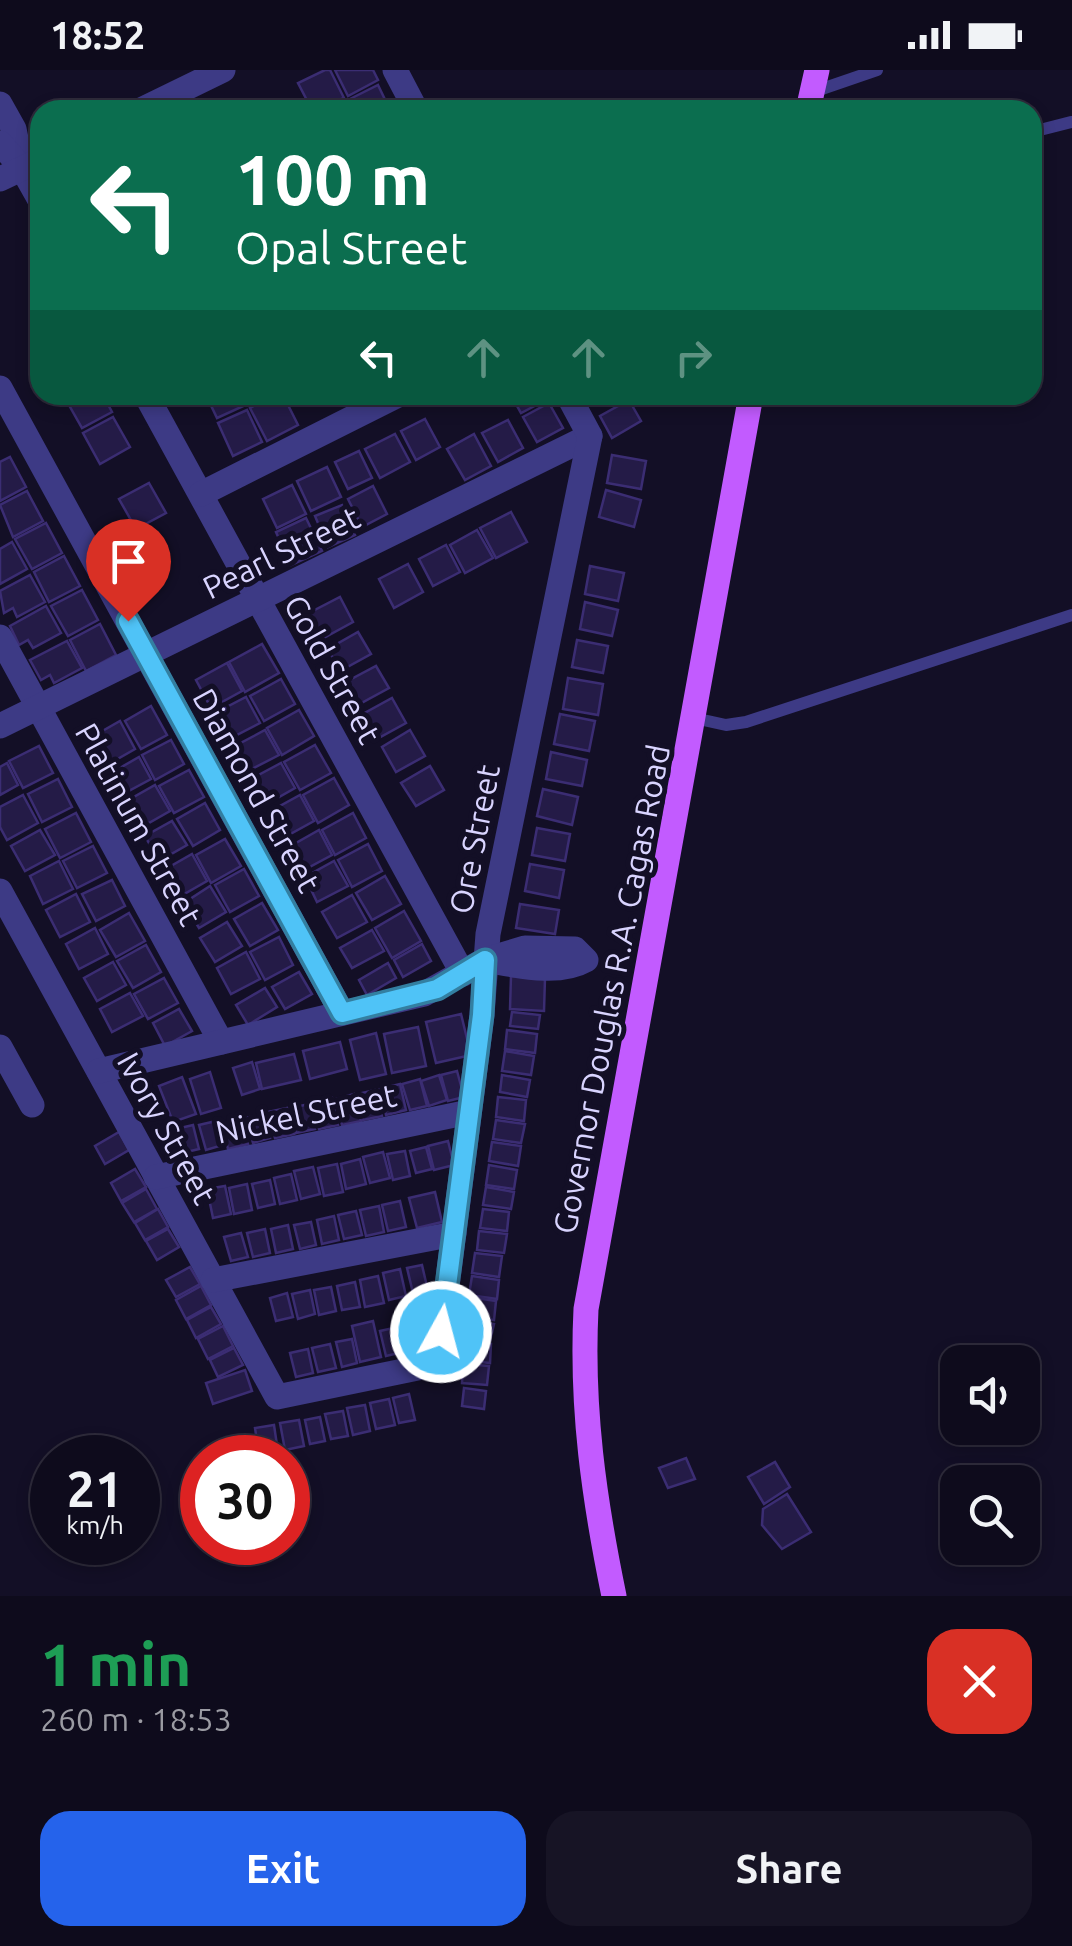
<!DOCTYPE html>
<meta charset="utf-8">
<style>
body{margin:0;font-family:Ubuntu,sans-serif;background:#171425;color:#f1f3f6;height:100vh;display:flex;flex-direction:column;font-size:38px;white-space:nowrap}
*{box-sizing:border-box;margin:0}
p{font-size:32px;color:#9b9ba3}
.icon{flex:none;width:55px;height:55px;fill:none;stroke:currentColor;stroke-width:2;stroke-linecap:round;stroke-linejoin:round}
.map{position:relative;height:1526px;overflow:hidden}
.side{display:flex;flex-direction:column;background:#0e0b1c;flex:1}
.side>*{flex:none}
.banner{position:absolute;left:30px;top:30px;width:1012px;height:305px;border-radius:30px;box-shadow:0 5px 15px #0003,0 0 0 2px #2e2b3b;background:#0b6e4f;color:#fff;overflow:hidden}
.controls{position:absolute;left:940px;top:1275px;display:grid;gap:20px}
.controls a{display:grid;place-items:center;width:100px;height:100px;border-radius:20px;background:#0e0b1c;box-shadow:0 5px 15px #0003,0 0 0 2px #2e2b3b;font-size:50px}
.speed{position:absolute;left:30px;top:1365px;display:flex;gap:20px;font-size:50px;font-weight:700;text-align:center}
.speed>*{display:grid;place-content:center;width:130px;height:130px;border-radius:50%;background:#0e0b1c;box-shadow:0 5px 15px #0003,0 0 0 2px #2e2b3b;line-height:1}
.speed small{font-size:25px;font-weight:400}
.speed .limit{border:15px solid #d22;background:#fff;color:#111}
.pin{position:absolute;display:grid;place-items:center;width:85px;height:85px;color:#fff;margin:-102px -42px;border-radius:50% 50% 50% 0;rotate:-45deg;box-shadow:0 0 10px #0007}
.pin .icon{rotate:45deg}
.me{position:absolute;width:110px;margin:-55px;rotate:7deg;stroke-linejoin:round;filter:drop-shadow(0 0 8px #0008)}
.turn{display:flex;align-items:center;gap:35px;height:210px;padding:0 40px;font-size:45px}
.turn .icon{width:130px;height:130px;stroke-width:2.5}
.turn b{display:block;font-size:70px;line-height:85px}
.lanes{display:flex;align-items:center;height:95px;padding:0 40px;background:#0003;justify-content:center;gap:50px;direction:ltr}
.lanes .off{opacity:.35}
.round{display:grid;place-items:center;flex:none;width:105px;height:105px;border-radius:30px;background:#171425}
.head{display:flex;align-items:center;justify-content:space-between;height:170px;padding:0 40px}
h1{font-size:60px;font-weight:700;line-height:75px;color:#1e9e55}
.button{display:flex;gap:20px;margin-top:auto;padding:20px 40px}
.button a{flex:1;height:115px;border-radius:30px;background:#2563eb;color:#fff;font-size:40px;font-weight:700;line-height:115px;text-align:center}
.button a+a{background:#171425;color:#f1f3f6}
.status{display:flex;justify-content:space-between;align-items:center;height:70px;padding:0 50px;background:#0e0b1c;direction:ltr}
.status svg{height:28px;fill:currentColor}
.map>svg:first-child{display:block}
.building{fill:#241b47;stroke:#3b2d73;stroke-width:2.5}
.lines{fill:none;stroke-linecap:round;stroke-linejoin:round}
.lane{stroke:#3d3a85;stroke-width:12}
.street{stroke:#3d3a85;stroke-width:25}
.primary{stroke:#c25bff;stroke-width:25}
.route-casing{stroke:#337fa1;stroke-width:25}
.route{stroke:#4fc3f7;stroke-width:18}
.labels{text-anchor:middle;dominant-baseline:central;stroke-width:10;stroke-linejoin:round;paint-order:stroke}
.street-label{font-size:32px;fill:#d9d4ff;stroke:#130f26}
</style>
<div class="status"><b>18:52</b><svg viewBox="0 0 49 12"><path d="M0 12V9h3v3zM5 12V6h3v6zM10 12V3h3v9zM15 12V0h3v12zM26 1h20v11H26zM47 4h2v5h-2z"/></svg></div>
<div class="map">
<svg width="1072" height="1526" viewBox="0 0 1072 1526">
<rect width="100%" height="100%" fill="#130f26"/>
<g class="building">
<polygon points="325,0 330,0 344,28 312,40 298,13"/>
<polygon points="335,0 373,0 378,10 348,26"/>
<polygon points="378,15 390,40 355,40 350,29"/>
<polygon points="71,325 103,325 112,342 82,358 65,328"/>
<polygon points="206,325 243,325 248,334 217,348"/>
<polygon points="275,325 283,325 298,355 267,371 250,338"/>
<polygon points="511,325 544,325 546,330 521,343"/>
<polygon points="629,330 641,351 612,368 600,346"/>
<polygon points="549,333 563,358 537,372 523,347"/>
<polygon points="247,340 262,372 233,386 218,353"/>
<polygon points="113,347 130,377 100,394 83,363"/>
<polygon points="425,349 440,377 416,390 401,361"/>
<polygon points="508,350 523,378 498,392 482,363"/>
<polygon points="395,364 410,392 380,408 365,379"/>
<polygon points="474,364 491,396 465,410 447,379"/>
<polygon points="359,381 372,408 348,419 335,392"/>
<polygon points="612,385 646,391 641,419 607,413"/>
<polygon points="10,387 26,417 0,431 0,392"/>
<polygon points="327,397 341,427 311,441 297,411"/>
<polygon points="149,413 166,443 136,459 119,429"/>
<polygon points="292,415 306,444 277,458 263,429"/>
<polygon points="373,416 387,444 362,457 348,429"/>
<polygon points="606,420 641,430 634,457 599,447"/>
<polygon points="27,421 43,451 13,467 0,435"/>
<polygon points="342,435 355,465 328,477 315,446"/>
<polygon points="511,442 527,472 496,488 480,458"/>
<polygon points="306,448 322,481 291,495 276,462"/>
<polygon points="46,453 62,483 32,499 15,469"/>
<polygon points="477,460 493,488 465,503 450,475"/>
<polygon points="12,472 27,499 0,514 0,479"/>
<polygon points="446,475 460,502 433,516 419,489"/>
<polygon points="64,486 80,516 49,532 34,502"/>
<polygon points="408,494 423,522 394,538 379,509"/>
<polygon points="590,496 624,503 618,531 585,524"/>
<polygon points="30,505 45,532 17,547 13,538 4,543 0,521"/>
<polygon points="82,520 98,550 68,566 51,536"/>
<polygon points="340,527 353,552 320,570 307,544"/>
<polygon points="585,532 618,540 612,566 580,559"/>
<polygon points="46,536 61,563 33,578 28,570 19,575 10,556"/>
<polygon points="100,554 116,585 86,601 70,570"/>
<polygon points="358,562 371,584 340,601 328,579"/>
<polygon points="577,570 608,576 603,603 572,597"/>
<polygon points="67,571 82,598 54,613 50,605 41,610 30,590"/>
<polygon points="262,574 279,603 245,622 229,592"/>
<polygon points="227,593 242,621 211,638 196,610"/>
<polygon points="376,596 389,618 354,637 342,614"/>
<polygon points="568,608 603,614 598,645 563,639"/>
<polygon points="281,609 295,634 264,651 250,626"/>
<polygon points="246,627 260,653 231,668 217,642"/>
<polygon points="392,628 406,653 375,670 361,645"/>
<polygon points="151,636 167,665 141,679 125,651"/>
<polygon points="299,640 314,666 282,685 267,658"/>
<polygon points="560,644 595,651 589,681 554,674"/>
<polygon points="120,651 135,679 107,695 92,667"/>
<polygon points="265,660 279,685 248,701 235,676"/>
<polygon points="410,660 425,686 396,702 382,677"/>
<polygon points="171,670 184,694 155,710 142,685"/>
<polygon points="315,675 331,703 300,720 284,692"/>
<polygon points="39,676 53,703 23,718 9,691"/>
<polygon points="551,682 587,690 582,716 546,709"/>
<polygon points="139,687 151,709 123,724 111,703"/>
<polygon points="7,693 18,715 0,725 0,697"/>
<polygon points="281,693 295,718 265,735 251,709"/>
<polygon points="430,696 444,720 416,736 401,713"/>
<polygon points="189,700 204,727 174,743 159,716"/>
<polygon points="334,708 349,735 318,753 303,725"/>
<polygon points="58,709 72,737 42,752 28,724"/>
<polygon points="155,715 170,741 140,758 125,732"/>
<polygon points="543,719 578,727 572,755 537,746"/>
<polygon points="23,725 38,753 7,770 0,757 0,737"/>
<polygon points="300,725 314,751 283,768 269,742"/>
<polygon points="205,733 220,760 193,776 177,749"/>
<polygon points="76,743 91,772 60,788 45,759"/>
<polygon points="353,743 366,768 335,785 322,760"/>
<polygon points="172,751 187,775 159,791 145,766"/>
<polygon points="537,758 570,764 565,791 532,785"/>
<polygon points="40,760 55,785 25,801 11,776"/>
<polygon points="319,760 332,785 302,801 289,777"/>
<polygon points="225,769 241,796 211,813 196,785"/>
<polygon points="368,774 382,801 352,817 338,790"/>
<polygon points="93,776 107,803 77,818 63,791"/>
<polygon points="192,784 207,811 179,827 164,800"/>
<polygon points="59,791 73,819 43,834 30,806"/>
<polygon points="334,791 348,816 317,832 305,807"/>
<polygon points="530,794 564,800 559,828 525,821"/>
<polygon points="244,799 259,826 230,842 215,815"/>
<polygon points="385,806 401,834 372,850 356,823"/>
<polygon points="112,810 125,836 96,851 82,824"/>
<polygon points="210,816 226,842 199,858 184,833"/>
<polygon points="76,824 90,852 60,867 46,840"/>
<polygon points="352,825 367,852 337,868 322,842"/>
<polygon points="262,833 278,860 250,876 234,849"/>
<polygon points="520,834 559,840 555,864 516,858"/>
<polygon points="404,841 421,871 392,888 375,858"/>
<polygon points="129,843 145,871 116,887 100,860"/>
<polygon points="227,852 242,876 215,892 200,868"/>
<polygon points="95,858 108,884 79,899 66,874"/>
<polygon points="372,860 384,881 352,898 340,878"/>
<polygon points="279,867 293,895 265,910 250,882"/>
<polygon points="422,874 431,891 403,907 394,890"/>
<polygon points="146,875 161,902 133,918 117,891"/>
<polygon points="246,882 260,909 231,924 217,898"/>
<polygon points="113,892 126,915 97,931 84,908"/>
<polygon points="388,893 396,908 367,925 359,910"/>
<polygon points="299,902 312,924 285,939 272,917"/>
<polygon points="511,906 545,908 544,941 510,939"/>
<polygon points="164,908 178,933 148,949 134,924"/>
<polygon points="265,918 277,937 248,955 236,935"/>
<polygon points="130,923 143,946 112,962 100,939"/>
<polygon points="179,939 192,961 165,976 153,953"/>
<polygon points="512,942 540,945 538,959 510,956"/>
<polygon points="461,944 471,985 436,993 426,952"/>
<polygon points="418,957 426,996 392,1003 384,964"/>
<polygon points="507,960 537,964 535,983 505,979"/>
<polygon points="376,963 386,1004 360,1010 350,970"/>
<polygon points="340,972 347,999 310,1009 303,981"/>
<polygon points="505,981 534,986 531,1005 502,1001"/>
<polygon points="294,984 301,1010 262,1019 256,993"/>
<polygon points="252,992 260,1019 242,1025 233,998"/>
<polygon points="457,1001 464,1027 448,1031 441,1005"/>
<polygon points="210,1002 221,1038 201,1044 190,1009"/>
<polygon points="439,1005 447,1030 429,1036 421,1011"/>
<polygon points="502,1005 530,1010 527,1027 500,1022"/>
<polygon points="182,1007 196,1044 173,1052 159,1016"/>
<polygon points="420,1009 427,1036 410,1040 402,1014"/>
<polygon points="400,1014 406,1040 386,1045 380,1019"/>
<polygon points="375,1020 382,1046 363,1050 358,1024"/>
<polygon points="354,1024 361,1051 342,1055 336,1029"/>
<polygon points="498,1027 526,1030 524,1051 496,1047"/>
<polygon points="332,1028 338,1055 319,1059 313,1032"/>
<polygon points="309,1034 315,1059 296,1063 291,1038"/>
<polygon points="287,1038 294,1064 275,1068 268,1042"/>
<polygon points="263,1044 270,1068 253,1073 246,1048"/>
<polygon points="241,1049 248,1074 228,1079 222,1054"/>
<polygon points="496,1050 525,1054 521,1073 493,1069"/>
<polygon points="216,1051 223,1075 206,1080 199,1055"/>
<polygon points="193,1055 199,1079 182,1083 176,1059"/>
<polygon points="119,1062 129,1080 105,1094 95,1076"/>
<polygon points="448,1071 454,1095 434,1100 428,1076"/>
<polygon points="492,1072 521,1076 518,1096 489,1091"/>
<polygon points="426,1077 432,1099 416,1103 410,1081"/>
<polygon points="405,1081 410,1106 393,1110 387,1084"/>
<polygon points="383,1082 390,1108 370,1113 363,1087"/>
<polygon points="360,1089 366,1114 346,1119 341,1094"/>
<polygon points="337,1094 343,1122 324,1126 318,1098"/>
<polygon points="489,1095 517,1100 514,1119 486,1115"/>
<polygon points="313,1097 320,1124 301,1129 294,1101"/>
<polygon points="135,1099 146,1117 121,1131 111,1113"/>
<polygon points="291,1104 297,1130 280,1134 274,1108"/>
<polygon points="270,1110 275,1134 258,1138 252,1114"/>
<polygon points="247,1114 252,1140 234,1144 229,1118"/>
<polygon points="225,1116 231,1144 213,1148 207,1119"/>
<polygon points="486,1117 514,1122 511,1139 483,1135"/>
<polygon points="146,1119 157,1139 134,1152 122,1133"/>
<polygon points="435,1122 442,1152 417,1158 409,1128"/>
<polygon points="400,1131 406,1157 388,1161 382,1135"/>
<polygon points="379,1136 384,1162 366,1166 360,1140"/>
<polygon points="158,1139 168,1157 145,1170 135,1153"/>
<polygon points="483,1139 509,1142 507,1161 480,1158"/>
<polygon points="356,1141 362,1165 344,1169 338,1145"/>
<polygon points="334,1146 339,1170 322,1174 317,1150"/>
<polygon points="311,1152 316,1175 300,1179 294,1155"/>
<polygon points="288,1155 293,1179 276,1183 271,1159"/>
<polygon points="168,1159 179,1177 157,1190 146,1171"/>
<polygon points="265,1159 270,1183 253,1187 247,1163"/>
<polygon points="479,1161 507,1164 504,1183 477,1180"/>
<polygon points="241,1163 248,1187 231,1191 224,1167"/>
<polygon points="475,1183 502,1186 499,1207 472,1203"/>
<polygon points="422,1195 428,1221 413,1223 407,1198"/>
<polygon points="190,1197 200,1214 176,1227 166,1210"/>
<polygon points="400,1199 406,1226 389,1230 383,1203"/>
<polygon points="378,1206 384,1233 365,1237 360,1210"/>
<polygon points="472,1206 499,1210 497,1229 469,1225"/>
<polygon points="355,1212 360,1237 342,1240 337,1216"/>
<polygon points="201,1216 211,1235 186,1249 176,1230"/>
<polygon points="331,1217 336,1241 319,1245 314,1220"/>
<polygon points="310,1220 315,1244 298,1249 292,1224"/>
<polygon points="287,1223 293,1247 276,1251 270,1228"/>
<polygon points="469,1227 496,1231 494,1250 467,1247"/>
<polygon points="211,1237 221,1254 196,1268 187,1250"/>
<polygon points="466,1249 494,1254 490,1271 463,1266"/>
<polygon points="373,1251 381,1287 360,1292 352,1256"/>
<polygon points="416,1252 423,1277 408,1281 401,1256"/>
<polygon points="223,1256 233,1276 208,1289 198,1269"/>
<polygon points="398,1257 403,1282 386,1286 380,1261"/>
<polygon points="352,1269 357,1293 342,1297 336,1272"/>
<polygon points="464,1272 491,1274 490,1293 463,1290"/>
<polygon points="330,1274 336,1298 318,1302 312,1278"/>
<polygon points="234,1278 243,1295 218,1307 210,1290"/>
<polygon points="308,1279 313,1303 296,1307 290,1283"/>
<polygon points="463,1294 489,1296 487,1315 462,1313"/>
<polygon points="245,1300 252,1321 213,1334 206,1313"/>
<polygon points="464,1318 486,1321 484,1339 462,1336"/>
<polygon points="409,1324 415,1350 399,1353 393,1328"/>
<polygon points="389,1329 395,1355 376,1359 370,1333"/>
<polygon points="365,1335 370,1361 353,1365 347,1338"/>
<polygon points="343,1341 348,1366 331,1369 325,1344"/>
<polygon points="320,1347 325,1371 310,1374 305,1350"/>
<polygon points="299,1350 304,1376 285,1380 280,1353"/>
<polygon points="274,1355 278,1382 259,1385 255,1358"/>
<polygon points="686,1388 695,1409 668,1418 659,1398"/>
<polygon points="775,1392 790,1417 764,1434 748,1407"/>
<polygon points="787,1424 811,1462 782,1479 762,1455 763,1439"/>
</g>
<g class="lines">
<g class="lane">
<polyline points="813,22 877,0"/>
<polyline points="1032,62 1071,52"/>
<polyline points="694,648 726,655 746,652 1072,545"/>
</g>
<g class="street">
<polyline points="395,0 416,40"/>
<polyline points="0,34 14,59 21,93"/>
<polyline points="141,40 223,0"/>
<polyline points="0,73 22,98 40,130"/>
<polyline points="0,109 40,90"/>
<polyline points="0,318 342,943"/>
<polyline points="146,325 463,904"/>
<polyline points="201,424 398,325"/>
<polyline points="0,567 221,972"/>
<polyline points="0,656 590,366"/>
<polyline points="0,821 277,1327 437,1294 482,945 488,864 590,366 568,325"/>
<polyline points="0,977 32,1035"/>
<path d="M99 1001 424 924 485 890 525 878 575 879 586 890C558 906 516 895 485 890"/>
<polyline points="156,1107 469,1042"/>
<polyline points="213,1210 454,1164"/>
</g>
<g class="primary">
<polyline points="808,40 817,0"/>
<path d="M614 1526C594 1429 581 1338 586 1239L751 325"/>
</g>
</g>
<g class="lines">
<g class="route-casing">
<polyline id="route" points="128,551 342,943 437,919 485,890 482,945 441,1262"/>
</g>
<use href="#route" class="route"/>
</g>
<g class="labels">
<g class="street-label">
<text transform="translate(281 482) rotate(-26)">Pearl Street</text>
<text transform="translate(333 599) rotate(61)">Gold Street</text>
<text transform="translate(257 720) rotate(61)">Diamond Street</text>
<text transform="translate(139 754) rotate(61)">Platinum Street</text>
<text transform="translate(474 769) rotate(-79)">Ore Street</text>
<text transform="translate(611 919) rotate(-79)">Governor Douglas R.A. Cagas Road</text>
<text transform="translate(306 1043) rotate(-12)">Nickel Street</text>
<text transform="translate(167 1058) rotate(61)">Ivory Street</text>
</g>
</g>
</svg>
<div class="controls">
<a><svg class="icon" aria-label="sound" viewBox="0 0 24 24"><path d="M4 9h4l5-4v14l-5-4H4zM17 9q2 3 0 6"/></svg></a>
<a><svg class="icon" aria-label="search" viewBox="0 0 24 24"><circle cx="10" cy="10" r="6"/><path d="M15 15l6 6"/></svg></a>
</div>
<div class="speed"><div>21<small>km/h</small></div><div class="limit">30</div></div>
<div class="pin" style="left:128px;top:551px;background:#d93025"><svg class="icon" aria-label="arrive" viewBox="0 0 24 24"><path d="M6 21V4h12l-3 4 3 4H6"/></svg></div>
<svg class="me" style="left:441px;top:1262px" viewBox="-20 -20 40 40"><circle r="17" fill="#4fc3f7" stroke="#fff" stroke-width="3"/><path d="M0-11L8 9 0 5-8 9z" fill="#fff"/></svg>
<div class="banner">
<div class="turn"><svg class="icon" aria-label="left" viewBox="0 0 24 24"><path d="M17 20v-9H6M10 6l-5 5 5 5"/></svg><div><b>100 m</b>Opal Street</div></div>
<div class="lanes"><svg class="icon" aria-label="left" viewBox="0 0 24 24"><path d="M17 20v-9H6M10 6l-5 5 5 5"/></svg><svg class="icon off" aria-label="ahead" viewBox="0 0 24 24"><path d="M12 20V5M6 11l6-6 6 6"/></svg><svg class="icon off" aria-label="ahead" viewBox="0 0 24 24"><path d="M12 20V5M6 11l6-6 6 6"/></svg><svg class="icon off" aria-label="right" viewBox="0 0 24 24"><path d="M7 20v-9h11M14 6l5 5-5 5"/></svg></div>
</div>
</div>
<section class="side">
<div class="head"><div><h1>1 min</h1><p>260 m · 18:53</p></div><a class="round" style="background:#d93025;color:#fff"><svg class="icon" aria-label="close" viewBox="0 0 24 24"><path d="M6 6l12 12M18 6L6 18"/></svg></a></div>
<div class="button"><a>Exit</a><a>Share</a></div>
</section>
